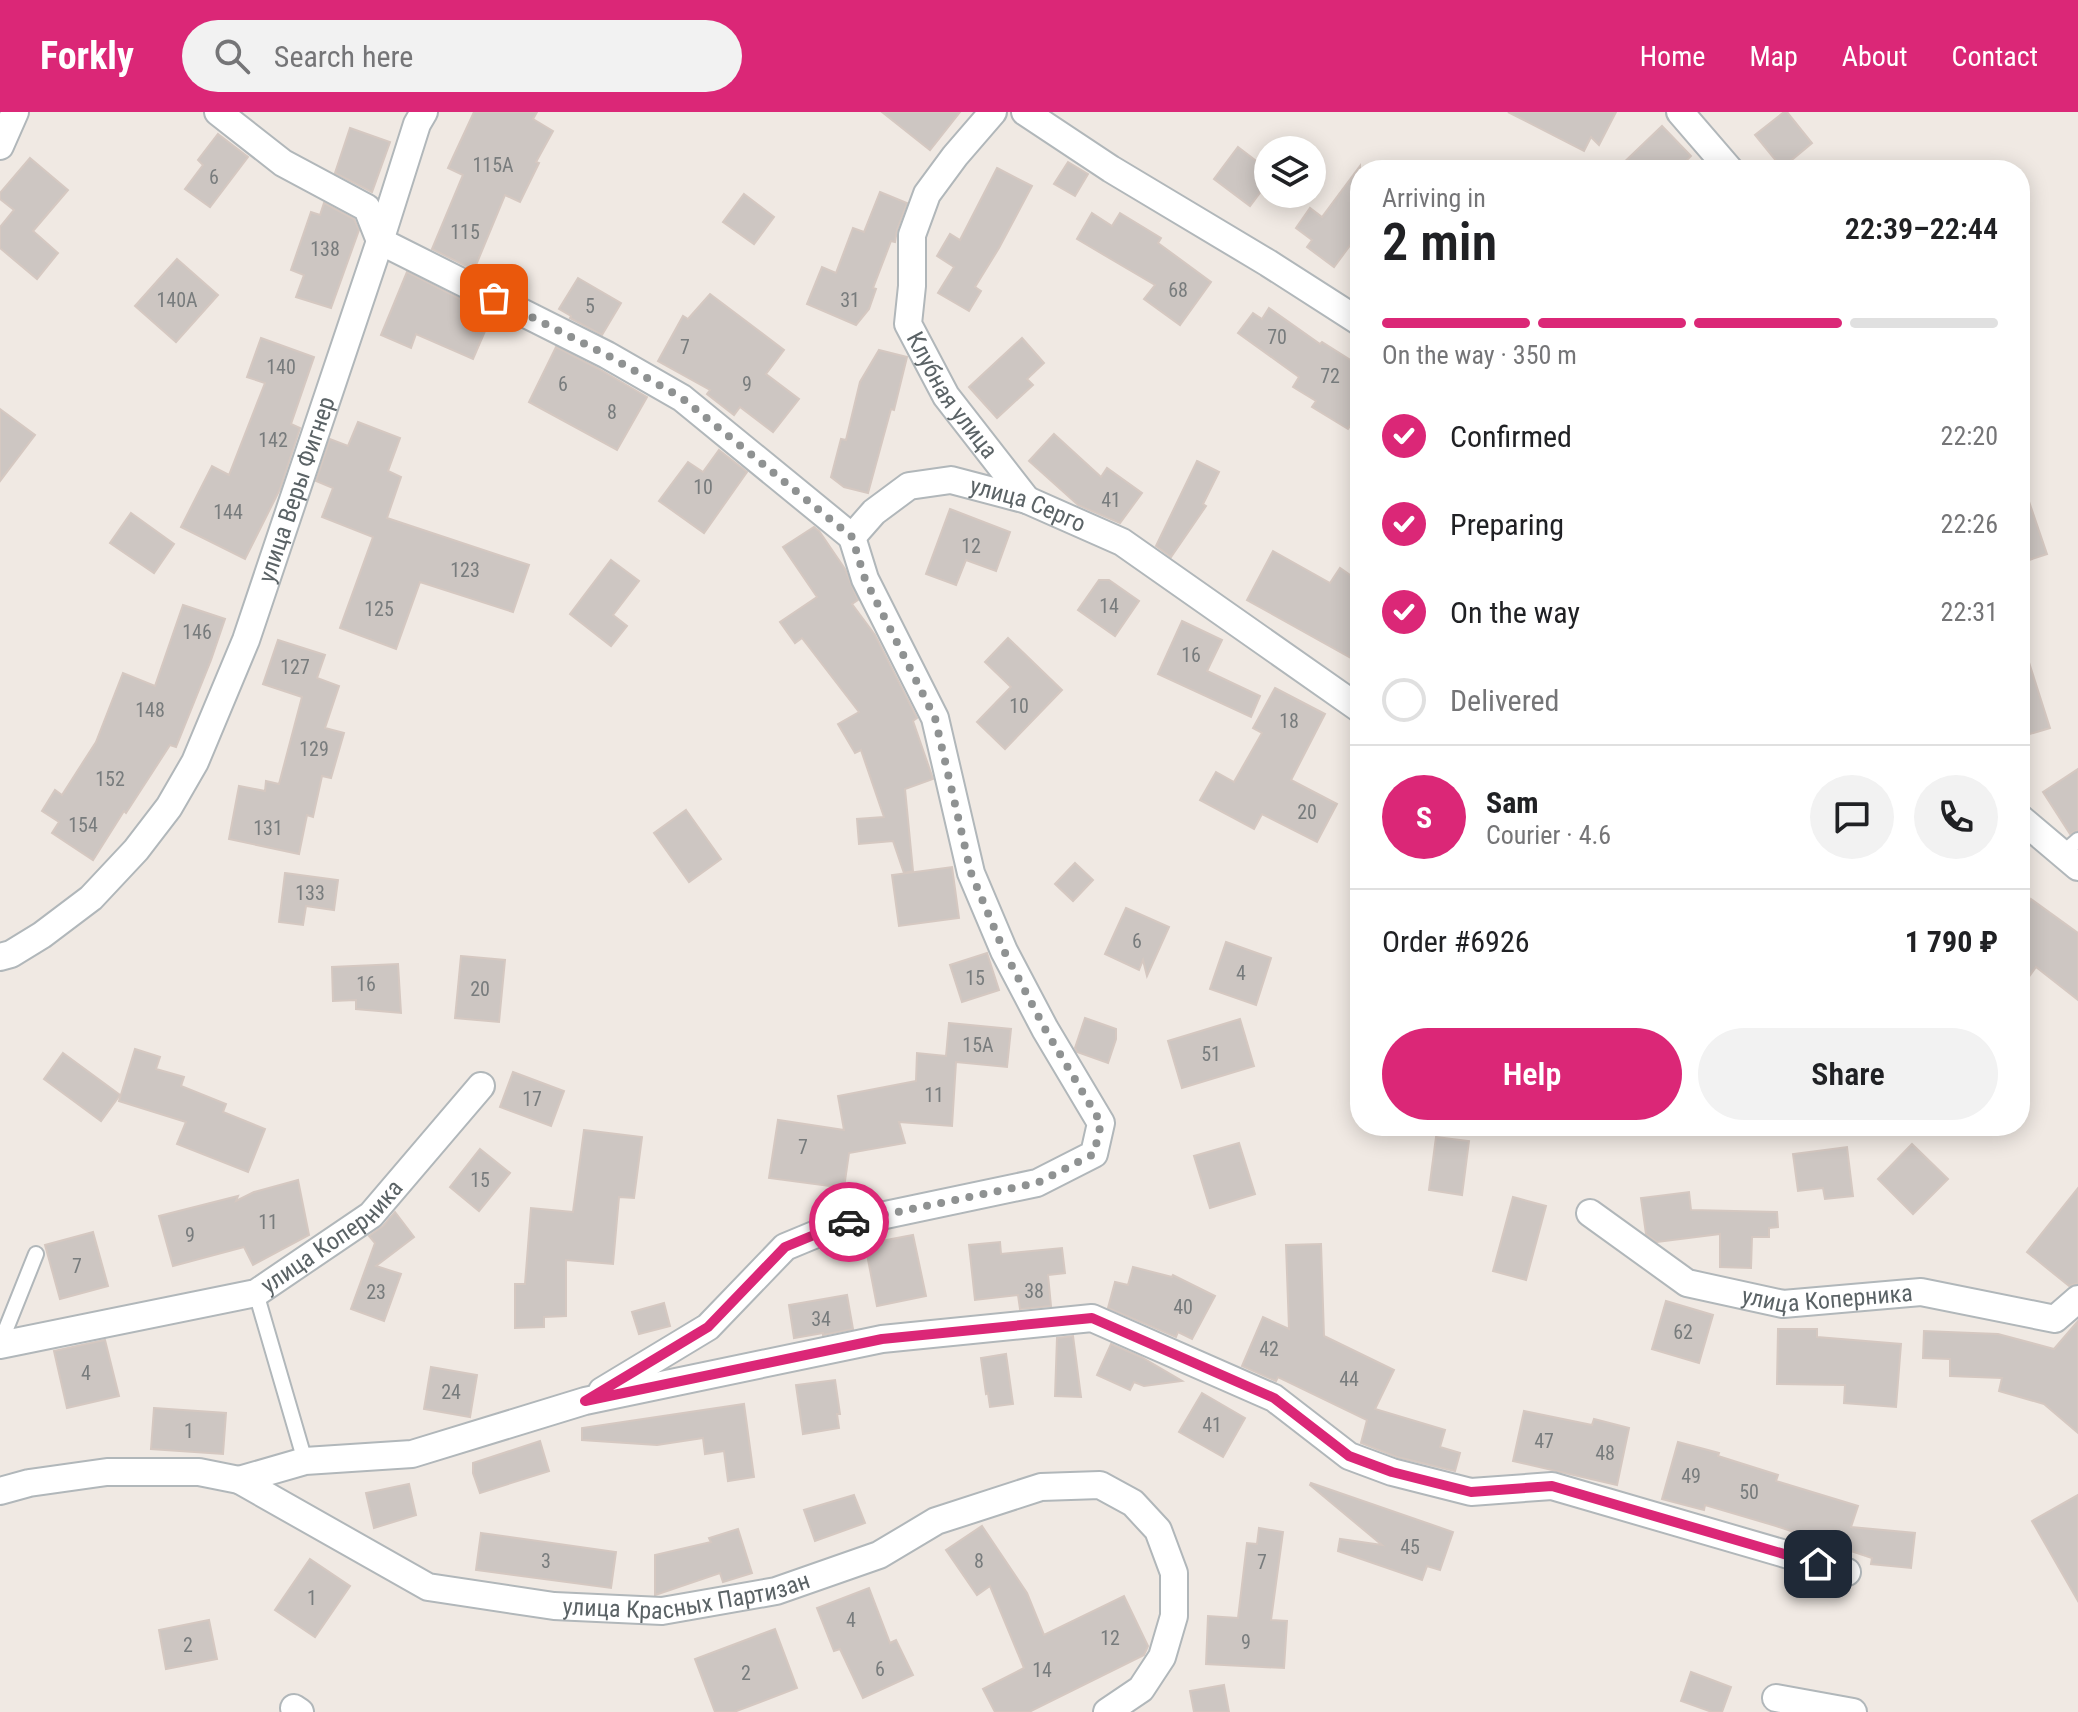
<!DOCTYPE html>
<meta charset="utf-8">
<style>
body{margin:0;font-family:"Roboto Condensed",sans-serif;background:#f2f2f2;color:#202124;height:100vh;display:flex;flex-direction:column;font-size:30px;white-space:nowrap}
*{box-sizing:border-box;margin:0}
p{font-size:26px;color:#757577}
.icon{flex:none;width:44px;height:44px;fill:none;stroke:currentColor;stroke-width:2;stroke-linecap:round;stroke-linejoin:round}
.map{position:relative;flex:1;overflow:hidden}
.side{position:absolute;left:1350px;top:48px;width:680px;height:976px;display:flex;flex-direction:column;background:#fff;border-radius:32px;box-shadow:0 4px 20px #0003}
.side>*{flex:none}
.controls{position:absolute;left:1254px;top:24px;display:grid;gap:16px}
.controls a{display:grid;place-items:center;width:72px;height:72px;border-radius:50%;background:#fff;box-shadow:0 4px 20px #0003;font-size:40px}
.pin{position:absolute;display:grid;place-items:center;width:68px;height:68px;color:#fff;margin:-34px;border-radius:16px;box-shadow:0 4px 12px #0006}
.courier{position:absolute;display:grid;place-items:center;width:80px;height:80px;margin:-40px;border:6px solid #db2777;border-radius:50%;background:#fff;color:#222;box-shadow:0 2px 10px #0007}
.headline em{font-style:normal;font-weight:600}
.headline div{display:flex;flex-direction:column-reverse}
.headline{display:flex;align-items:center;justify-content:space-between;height:136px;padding:0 32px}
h1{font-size:52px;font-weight:600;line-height:60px}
.bar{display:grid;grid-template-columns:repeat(4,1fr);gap:12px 8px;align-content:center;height:96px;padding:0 32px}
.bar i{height:10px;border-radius:6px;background:#e0e0e0}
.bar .active{background:#db2777}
.bar p{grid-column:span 4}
.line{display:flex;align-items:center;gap:20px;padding:0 32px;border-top:2px solid #e0e0e0}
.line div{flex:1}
.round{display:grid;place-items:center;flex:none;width:84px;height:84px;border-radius:42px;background:#f2f2f2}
ol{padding:0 32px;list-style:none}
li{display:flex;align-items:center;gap:24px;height:88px}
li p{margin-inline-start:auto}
li .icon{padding:8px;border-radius:50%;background:#db2777;color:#fff;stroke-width:4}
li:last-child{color:#757577}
li i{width:44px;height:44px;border:4px solid #e0e0e0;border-radius:50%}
.cta{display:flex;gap:16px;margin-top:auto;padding:16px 32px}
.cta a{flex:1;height:92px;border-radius:48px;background:#db2777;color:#fff;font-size:32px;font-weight:600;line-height:92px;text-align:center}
.cta a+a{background:#f2f2f2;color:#202124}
header{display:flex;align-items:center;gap:48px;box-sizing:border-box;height:112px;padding:0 40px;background:#db2777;color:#fff}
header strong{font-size:38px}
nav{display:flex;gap:44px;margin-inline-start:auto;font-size:28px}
.search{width:560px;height:72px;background:#f2f2f2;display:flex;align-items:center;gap:20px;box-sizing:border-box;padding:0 28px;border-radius:44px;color:#757577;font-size:30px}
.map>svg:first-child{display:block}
.building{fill:#cdc6c2;stroke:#d5c8c1;stroke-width:2}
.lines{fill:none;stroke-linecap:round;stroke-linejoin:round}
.service-casing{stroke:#b1b7ba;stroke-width:18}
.minor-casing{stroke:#b1b7ba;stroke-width:30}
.service{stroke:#fff;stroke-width:14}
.minor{stroke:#fff;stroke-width:26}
.done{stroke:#8f9292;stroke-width:8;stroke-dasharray:0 14.4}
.route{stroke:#db2777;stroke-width:10}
.labels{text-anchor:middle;stroke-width:7;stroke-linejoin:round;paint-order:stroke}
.number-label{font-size:20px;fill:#787c7d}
.street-label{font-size:24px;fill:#5b6366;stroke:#fff}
</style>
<header>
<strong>Forkly</strong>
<div class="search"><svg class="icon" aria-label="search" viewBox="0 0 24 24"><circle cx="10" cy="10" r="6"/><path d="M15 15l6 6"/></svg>Search here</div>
<nav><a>Home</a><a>Map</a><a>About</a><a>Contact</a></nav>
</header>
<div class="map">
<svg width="2078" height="1600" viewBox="0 0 2078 1600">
<rect width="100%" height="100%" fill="#f0e9e3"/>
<g class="building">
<polygon points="474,0 537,0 533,7 553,19 536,50 539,51 520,90 505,83 474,158 432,137 463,63 448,56"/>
<polygon points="882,0 960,0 930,38"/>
<polygon points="1508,0 1616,0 1599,33 1591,25 1584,39"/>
<polygon points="1784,0 1787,0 1812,31 1782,56 1755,23"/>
<polygon points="1662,14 1691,44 1677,58 1616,58"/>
<polygon points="350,16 390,30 372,80 335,61"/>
<polygon points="218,22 248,45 210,95 185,77 203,53 198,48"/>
<polygon points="1238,35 1268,58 1268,70 1250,94 1214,67"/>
<polygon points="30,46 68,78 33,119 58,141 37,167 0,136 0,115 14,98 0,87 0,81"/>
<polygon points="1068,50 1088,62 1075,84 1054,72"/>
<polygon points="1360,54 1360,120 1334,155 1307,135 1312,128 1296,116 1310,96 1322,105"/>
<polygon points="997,56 1032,74 999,136 975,175 981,179 969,199 938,181 954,155 937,144 950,122 960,128"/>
<polygon points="880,80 907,91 897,118 895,130 891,129 873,176 876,177 869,197 856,213 807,192 822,155 836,161 853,116 864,120"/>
<polygon points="744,82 774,105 754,132 723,110"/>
<polygon points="324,91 354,107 359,118 331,196 296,185 304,163 291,158 311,100 320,103"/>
<polygon points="1092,101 1112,114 1120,101 1161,126 1158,131 1211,170 1180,213 1144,187 1155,173 1077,127"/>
<polygon points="177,147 218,183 176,230 135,194"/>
<polygon points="407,160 492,203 473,247 416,222 411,236 381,223"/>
<polygon points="578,166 621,191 602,223 570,206 571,204 559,197"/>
<polygon points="710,182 784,238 766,262 799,287 773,320 740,295 734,303 707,282 710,278 658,249 683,204 688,207"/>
<polygon points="1269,196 1320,232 1322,230 1360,254 1360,299 1348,317 1312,295 1316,289 1293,275 1299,265 1238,221 1253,201 1262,207"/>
<polygon points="261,226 314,245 291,312 300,316 280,377 245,447 181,415 212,354 229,363 265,271 247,265"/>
<polygon points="1022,226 1044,251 1027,267 1033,273 997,306 969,275"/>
<polygon points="556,235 597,256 647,285 617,338 529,290"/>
<polygon points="879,238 907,245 894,298 891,297 868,381 844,375 831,365 841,327 846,328 860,270"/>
<polygon points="0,297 35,323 0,369"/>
<polygon points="358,310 400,326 388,359 401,365 387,406 529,453 513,500 420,470 396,537 340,516 373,425 322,405 333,376 316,369 330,327 348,334"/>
<polygon points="1054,322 1101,365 1107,356 1142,381 1120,411 1078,393 1029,349"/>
<polygon points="719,338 747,360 704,421 659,389 688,350 703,360"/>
<polygon points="1197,349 1219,360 1203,392 1206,394 1171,445 1156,434"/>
<polygon points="2024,375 2047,442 2020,451 2020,376"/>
<polygon points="950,397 1010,420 996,459 966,448 956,473 926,462"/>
<polygon points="131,401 174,432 154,461 110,431"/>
<polygon points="814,415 819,419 845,457 858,488 852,492 875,523 917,606 913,609 933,667 905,677 913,759 904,761 893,729 859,732 857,707 884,705 861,638 855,641 838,612 859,600 802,526 795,531 780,510 817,485 783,435"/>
<polygon points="1273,439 1330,471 1340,456 1360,470 1360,551 1247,488"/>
<polygon points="611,448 639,469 613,503 627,514 611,534 570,502"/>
<polygon points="1099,468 1109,468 1139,489 1115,524 1078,498"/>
<polygon points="183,493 225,507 211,548 176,635 170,633 126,701 124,699 93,748 52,721 59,710 42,699 55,678 62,683 96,630 123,561 155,574"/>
<polygon points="1182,509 1222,528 1207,559 1260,584 1251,605 1158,562"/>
<polygon points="1008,526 1062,578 1005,637 977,610 1011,575 985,550"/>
<polygon points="278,528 325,543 317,566 339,574 325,616 344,621 331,666 322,664 313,705 307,703 299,742 229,727 239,674 265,679 266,669 279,672 302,585 263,572"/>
<polygon points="2025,538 2050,616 2020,625 2020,539"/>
<polygon points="1275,576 1325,602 1291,668 1337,692 1317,730 1262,702 1254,717 1200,688 1216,660 1234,670 1262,621 1253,616"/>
<polygon points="2078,657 2078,718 2070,722 2043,680"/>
<polygon points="686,698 721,747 689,770 654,721"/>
<polygon points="1075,751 1093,768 1073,789 1055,772"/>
<polygon points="952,755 959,806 899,814 892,763"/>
<polygon points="285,761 338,768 334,798 306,794 303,813 279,810"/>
<polygon points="2031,787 2078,821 2078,888 2036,855 2020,877 2020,803"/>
<polygon points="1126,796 1169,815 1147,864 1143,848 1139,858 1105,842"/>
<polygon points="1226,830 1271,846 1256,893 1210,877"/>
<polygon points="987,841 999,878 962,890 950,853"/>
<polygon points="461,844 505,848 499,910 455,906"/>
<polygon points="398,852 401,901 356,897 356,888 333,889 332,855"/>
<polygon points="1085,906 1116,917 1116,927 1108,951 1077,940 1075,936"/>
<polygon points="1240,907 1254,954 1182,976 1168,929"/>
<polygon points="949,911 1011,917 1007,955 956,950 952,1014 899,1010 905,1031 849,1041 844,1076 769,1066 778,1008 844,1018 838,984 916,969 917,941 946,944"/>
<polygon points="135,937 160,945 156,957 184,965 181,974 226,992 223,1000 265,1017 248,1060 177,1032 186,1010 119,989"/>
<polygon points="63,941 120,983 101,1009 44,967"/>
<polygon points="513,960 564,979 551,1014 500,995"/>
<polygon points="584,1018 642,1025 634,1086 619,1085 613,1152 566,1148 566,1204 544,1205 544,1215 515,1216 515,1172 525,1172 531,1096 573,1100"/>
<polygon points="1436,1025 1469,1029 1462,1083 1429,1078"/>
<polygon points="1239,1031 1255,1082 1210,1096 1194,1044"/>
<polygon points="1912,1032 1948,1067 1913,1102 1878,1067"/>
<polygon points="1847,1035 1853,1084 1825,1087 1823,1076 1798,1079 1793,1042"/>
<polygon points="480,1037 510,1061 479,1099 450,1075"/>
<polygon points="298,1068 309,1123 253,1153 244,1135 173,1154 159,1104 238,1084 236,1089 254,1080"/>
<polygon points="2078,1076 2078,1171 2069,1174 2027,1140"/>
<polygon points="1689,1080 1691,1098 1777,1100 1778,1115 1769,1116 1769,1125 1752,1125 1751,1156 1720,1155 1720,1122 1657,1130 1646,1122 1641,1086"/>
<polygon points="1513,1085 1546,1094 1526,1168 1493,1159"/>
<polygon points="395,1100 414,1125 376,1154 401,1162 384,1209 351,1197 375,1131 369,1124 383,1114"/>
<polygon points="93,1120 108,1174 60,1187 45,1133"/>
<polygon points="913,1123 926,1184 877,1194 865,1132"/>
<polygon points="1000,1130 1001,1142 1062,1136 1065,1161 1048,1163 1051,1194 1020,1197 1018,1183 975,1188 969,1133"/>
<polygon points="1321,1132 1324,1224 1394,1258 1375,1297 1445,1318 1440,1335 1460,1341 1455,1359 1397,1345 1361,1331 1367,1308 1278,1265 1276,1269 1242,1254 1263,1205 1289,1217 1286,1133"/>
<polygon points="1133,1155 1172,1165 1173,1163 1215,1184 1192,1227 1178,1220 1176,1225 1108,1196 1115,1170 1128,1173"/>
<polygon points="847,1183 853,1217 823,1223 823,1221 794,1226 789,1193"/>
<polygon points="1666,1189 1713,1203 1699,1251 1652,1237"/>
<polygon points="664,1191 670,1214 639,1222 632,1200"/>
<polygon points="2078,1209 2078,1321 2044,1292 1999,1279 2002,1266 1950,1264 1950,1247 1923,1246 1924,1219 1998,1222 2054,1237"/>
<polygon points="1778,1217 1817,1217 1817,1225 1901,1232 1896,1295 1844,1291 1845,1273 1777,1272"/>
<polygon points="1073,1224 1081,1285 1055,1284 1057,1226"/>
<polygon points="105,1228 119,1284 67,1296 54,1239"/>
<polygon points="1111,1232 1141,1245 1182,1269 1144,1274 1134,1270 1130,1278 1097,1263"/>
<polygon points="1006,1242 1013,1292 990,1295 988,1281 986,1282 981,1246"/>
<polygon points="431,1255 477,1263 470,1305 424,1297"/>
<polygon points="835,1268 840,1302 837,1302 839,1316 803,1322 796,1273"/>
<polygon points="1202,1281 1245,1306 1223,1345 1179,1320"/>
<polygon points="744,1292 754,1365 728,1369 724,1339 705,1342 703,1326 657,1333 582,1328 582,1316"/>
<polygon points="154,1296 226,1301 223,1342 151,1337"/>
<polygon points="1524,1299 1592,1313 1594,1307 1629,1316 1617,1373 1513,1349"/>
<polygon points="540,1329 549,1359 480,1381 473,1361 473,1351"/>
<polygon points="1678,1330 1719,1341 1718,1344 1778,1363 1776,1369 1858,1394 1851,1415 1915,1421 1911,1456 1871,1452 1872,1446 1776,1414 1705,1393 1704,1398 1662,1387"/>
<polygon points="1311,1371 1453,1420 1440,1458 1427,1454 1422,1468 1338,1439 1340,1427 1382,1433 1310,1373"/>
<polygon points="409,1372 416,1403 374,1416 366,1381"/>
<polygon points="854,1383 865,1411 815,1429 804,1398"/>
<polygon points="2078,1383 2078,1489 2032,1409"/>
<polygon points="982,1414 1027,1481 1044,1523 1124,1484 1148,1534 1144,1543 1029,1600 995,1600 983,1577 1024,1556 990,1474 977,1483 946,1438"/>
<polygon points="1259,1416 1283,1420 1271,1508 1287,1509 1284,1556 1206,1552 1208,1504 1238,1506 1247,1431 1257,1432"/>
<polygon points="738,1417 752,1461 723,1470 720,1461 655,1483 655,1443 711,1430 709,1426"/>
<polygon points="481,1421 616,1440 611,1476 476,1458"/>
<polygon points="310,1447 350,1474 315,1525 275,1498"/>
<polygon points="869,1476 890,1531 896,1528 913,1563 863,1586 840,1537 834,1539 817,1496"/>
<polygon points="209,1508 217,1547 166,1557 159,1518"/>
<polygon points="775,1517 797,1576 734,1600 715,1600 695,1547"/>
<polygon points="1691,1560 1731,1575 1722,1600 1712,1600 1681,1589"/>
<polygon points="1224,1573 1229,1600 1194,1600 1190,1579"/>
</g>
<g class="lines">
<g class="service-casing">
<g id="service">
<polyline points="2062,742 2078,728"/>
<polyline points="256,1181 305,1349"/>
<polyline points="0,1232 36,1142"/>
</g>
</g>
<g class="minor-casing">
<g id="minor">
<polyline points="218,0 283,51 367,96 380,129 607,243 682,286 852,425"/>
<path id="s1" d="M993,0L955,44L927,82L912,123V174L908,212L946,284L1027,388"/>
<polyline points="1025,0 1111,57 1268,151 1360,210"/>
<polyline points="1680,0 1730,58"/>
<polyline points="0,34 15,0"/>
<path id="s2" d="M852,425L874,400L909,374L951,368L1027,388L1122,430L1360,597"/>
<polyline points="2020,706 2078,755"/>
<path id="s3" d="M0,845L11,842L42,823L91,786L136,738L169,695L195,650L246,528L380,129L417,12L424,0"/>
<path id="s4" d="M1590,1101L1687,1171L1783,1192L1921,1180L2055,1207L2078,1187"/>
<path id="s5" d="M0,1233L256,1181L371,1103L481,974"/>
<polyline points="602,1279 708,1215 785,1135 838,1113 1037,1071 1094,1042 1101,1011 1045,917 1004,839 971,761 935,606 865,467 852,425"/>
<polyline points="239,1368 305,1349 412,1342 585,1289 882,1227 1092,1206 1274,1286 1349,1344 1392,1360 1471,1380 1552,1374 1847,1460"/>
<path id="s6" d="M0,1379L29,1371L107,1360H199L239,1368L428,1475L554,1494L662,1499L776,1479L879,1443L936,1409L1041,1375L1100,1373L1133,1391L1158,1418L1174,1461V1504L1162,1545L1141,1577L1107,1600"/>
<polyline points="1776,1586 1853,1600"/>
<polyline points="294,1596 300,1600"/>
</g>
</g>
<use href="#service" class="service"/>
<use href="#minor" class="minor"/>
</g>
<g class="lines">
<polyline class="done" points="494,186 607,243 682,286 852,425 865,467 935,606 971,761 1004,839 1045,917 1101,1011 1094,1042 1037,1071 849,1110"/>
<polyline class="route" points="849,1110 838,1113 785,1135 708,1215 585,1289 882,1227 1092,1206 1274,1286 1349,1344 1392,1360 1471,1380 1552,1374 1818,1452"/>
</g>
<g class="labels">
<g class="number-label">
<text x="493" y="60">115А</text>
<text x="214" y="72">6</text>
<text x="465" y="127">115</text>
<text x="325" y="144">138</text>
<text x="1178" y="185">68</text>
<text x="177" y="195">140А</text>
<text x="850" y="195">31</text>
<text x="590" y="201">5</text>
<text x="1277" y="232">70</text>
<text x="685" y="242">7</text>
<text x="281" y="262">140</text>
<text x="1330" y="271">72</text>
<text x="563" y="279">6</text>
<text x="747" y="279">9</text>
<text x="612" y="307">8</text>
<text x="273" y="335">142</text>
<text x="703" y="382">10</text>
<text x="1111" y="395">41</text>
<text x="228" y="407">144</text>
<text x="971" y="441">12</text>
<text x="465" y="465">123</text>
<text x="1109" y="501">14</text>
<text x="379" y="504">125</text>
<text x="197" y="527">146</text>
<text x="1191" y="550">16</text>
<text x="295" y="562">127</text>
<text x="1019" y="601">10</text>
<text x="150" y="605">148</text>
<text x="1289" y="616">18</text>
<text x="314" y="644">129</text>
<text x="110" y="674">152</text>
<text x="1307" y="707">20</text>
<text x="83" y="720">154</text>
<text x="268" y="723">131</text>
<text x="310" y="788">133</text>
<text x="1137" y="836">6</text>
<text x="1241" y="868">4</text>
<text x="975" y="873">15</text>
<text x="366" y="879">16</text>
<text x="480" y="884">20</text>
<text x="978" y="940">15А</text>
<text x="1211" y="949">51</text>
<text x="934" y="990">11</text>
<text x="532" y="994">17</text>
<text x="803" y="1042">7</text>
<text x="480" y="1075">15</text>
<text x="268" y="1117">11</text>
<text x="190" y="1130">9</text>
<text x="77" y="1161">7</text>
<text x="1034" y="1186">38</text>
<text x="376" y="1187">23</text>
<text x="1183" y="1202">40</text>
<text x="821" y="1214">34</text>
<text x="1683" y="1227">62</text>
<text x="1269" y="1244">42</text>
<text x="86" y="1268">4</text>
<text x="1349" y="1274">44</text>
<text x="451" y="1287">24</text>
<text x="1212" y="1320">41</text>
<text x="189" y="1326">1</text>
<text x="1544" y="1336">47</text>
<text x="1605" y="1348">48</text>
<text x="1691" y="1371">49</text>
<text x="1749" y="1387">50</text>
<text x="1410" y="1442">45</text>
<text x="546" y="1456">3</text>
<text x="979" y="1456">8</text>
<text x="1262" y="1457">7</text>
<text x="312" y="1493">1</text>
<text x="851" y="1515">4</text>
<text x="1110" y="1533">12</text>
<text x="1246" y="1537">9</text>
<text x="188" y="1540">2</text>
<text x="880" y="1564">6</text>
<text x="1042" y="1565">14</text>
<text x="746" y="1568">2</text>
</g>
<g class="street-label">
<text dy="8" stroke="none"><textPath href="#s1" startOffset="322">Клубная улица</textPath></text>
<text dy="8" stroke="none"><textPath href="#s3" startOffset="572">улица Веры Фигнер</textPath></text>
<text dy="8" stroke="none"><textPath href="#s2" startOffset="200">улица Серго</textPath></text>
<text dy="8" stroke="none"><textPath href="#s5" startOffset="356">улица Коперника</textPath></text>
<text dy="8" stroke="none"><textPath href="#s4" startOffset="262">улица Коперника</textPath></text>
<text dy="8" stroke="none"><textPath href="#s6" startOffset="720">улица Красных Партизан</textPath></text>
</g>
</g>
</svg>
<div class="controls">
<a><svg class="icon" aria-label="layers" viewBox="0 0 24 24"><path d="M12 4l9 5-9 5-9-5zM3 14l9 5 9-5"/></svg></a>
</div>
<div class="pin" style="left:494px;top:186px;background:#ea580c"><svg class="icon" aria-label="bag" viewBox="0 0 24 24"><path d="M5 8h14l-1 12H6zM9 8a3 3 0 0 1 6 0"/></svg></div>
<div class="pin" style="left:1818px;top:1452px;background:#1f2937"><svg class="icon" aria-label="home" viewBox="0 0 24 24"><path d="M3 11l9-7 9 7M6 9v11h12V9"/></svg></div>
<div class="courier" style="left:849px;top:1110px"><svg class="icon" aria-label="car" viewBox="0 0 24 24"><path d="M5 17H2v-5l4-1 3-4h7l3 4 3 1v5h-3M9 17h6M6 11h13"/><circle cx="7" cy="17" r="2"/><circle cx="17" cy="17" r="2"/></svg></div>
<section class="side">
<div class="headline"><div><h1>2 min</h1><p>Arriving in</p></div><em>22:39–22:44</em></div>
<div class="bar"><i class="active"></i><i class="active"></i><i class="active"></i><i></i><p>On the way · 350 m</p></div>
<ol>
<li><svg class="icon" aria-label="check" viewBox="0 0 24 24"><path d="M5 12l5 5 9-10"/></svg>Confirmed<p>22:20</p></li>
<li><svg class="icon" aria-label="check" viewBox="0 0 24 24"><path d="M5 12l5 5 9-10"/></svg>Preparing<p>22:26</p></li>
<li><svg class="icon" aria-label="check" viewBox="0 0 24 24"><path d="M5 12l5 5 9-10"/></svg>On the way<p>22:31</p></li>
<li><i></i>Delivered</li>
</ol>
<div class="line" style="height:144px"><b class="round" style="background:#db2777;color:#fff">S</b><div><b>Sam</b><p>Courier · 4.6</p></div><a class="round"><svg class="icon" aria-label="chat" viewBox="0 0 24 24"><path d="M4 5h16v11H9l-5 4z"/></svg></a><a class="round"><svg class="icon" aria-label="phone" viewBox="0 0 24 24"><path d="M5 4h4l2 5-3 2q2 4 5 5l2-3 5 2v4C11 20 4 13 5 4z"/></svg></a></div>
<div class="line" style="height:104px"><div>Order #6926</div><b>1 790 ₽</b></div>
<div class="cta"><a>Help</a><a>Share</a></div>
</section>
</div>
